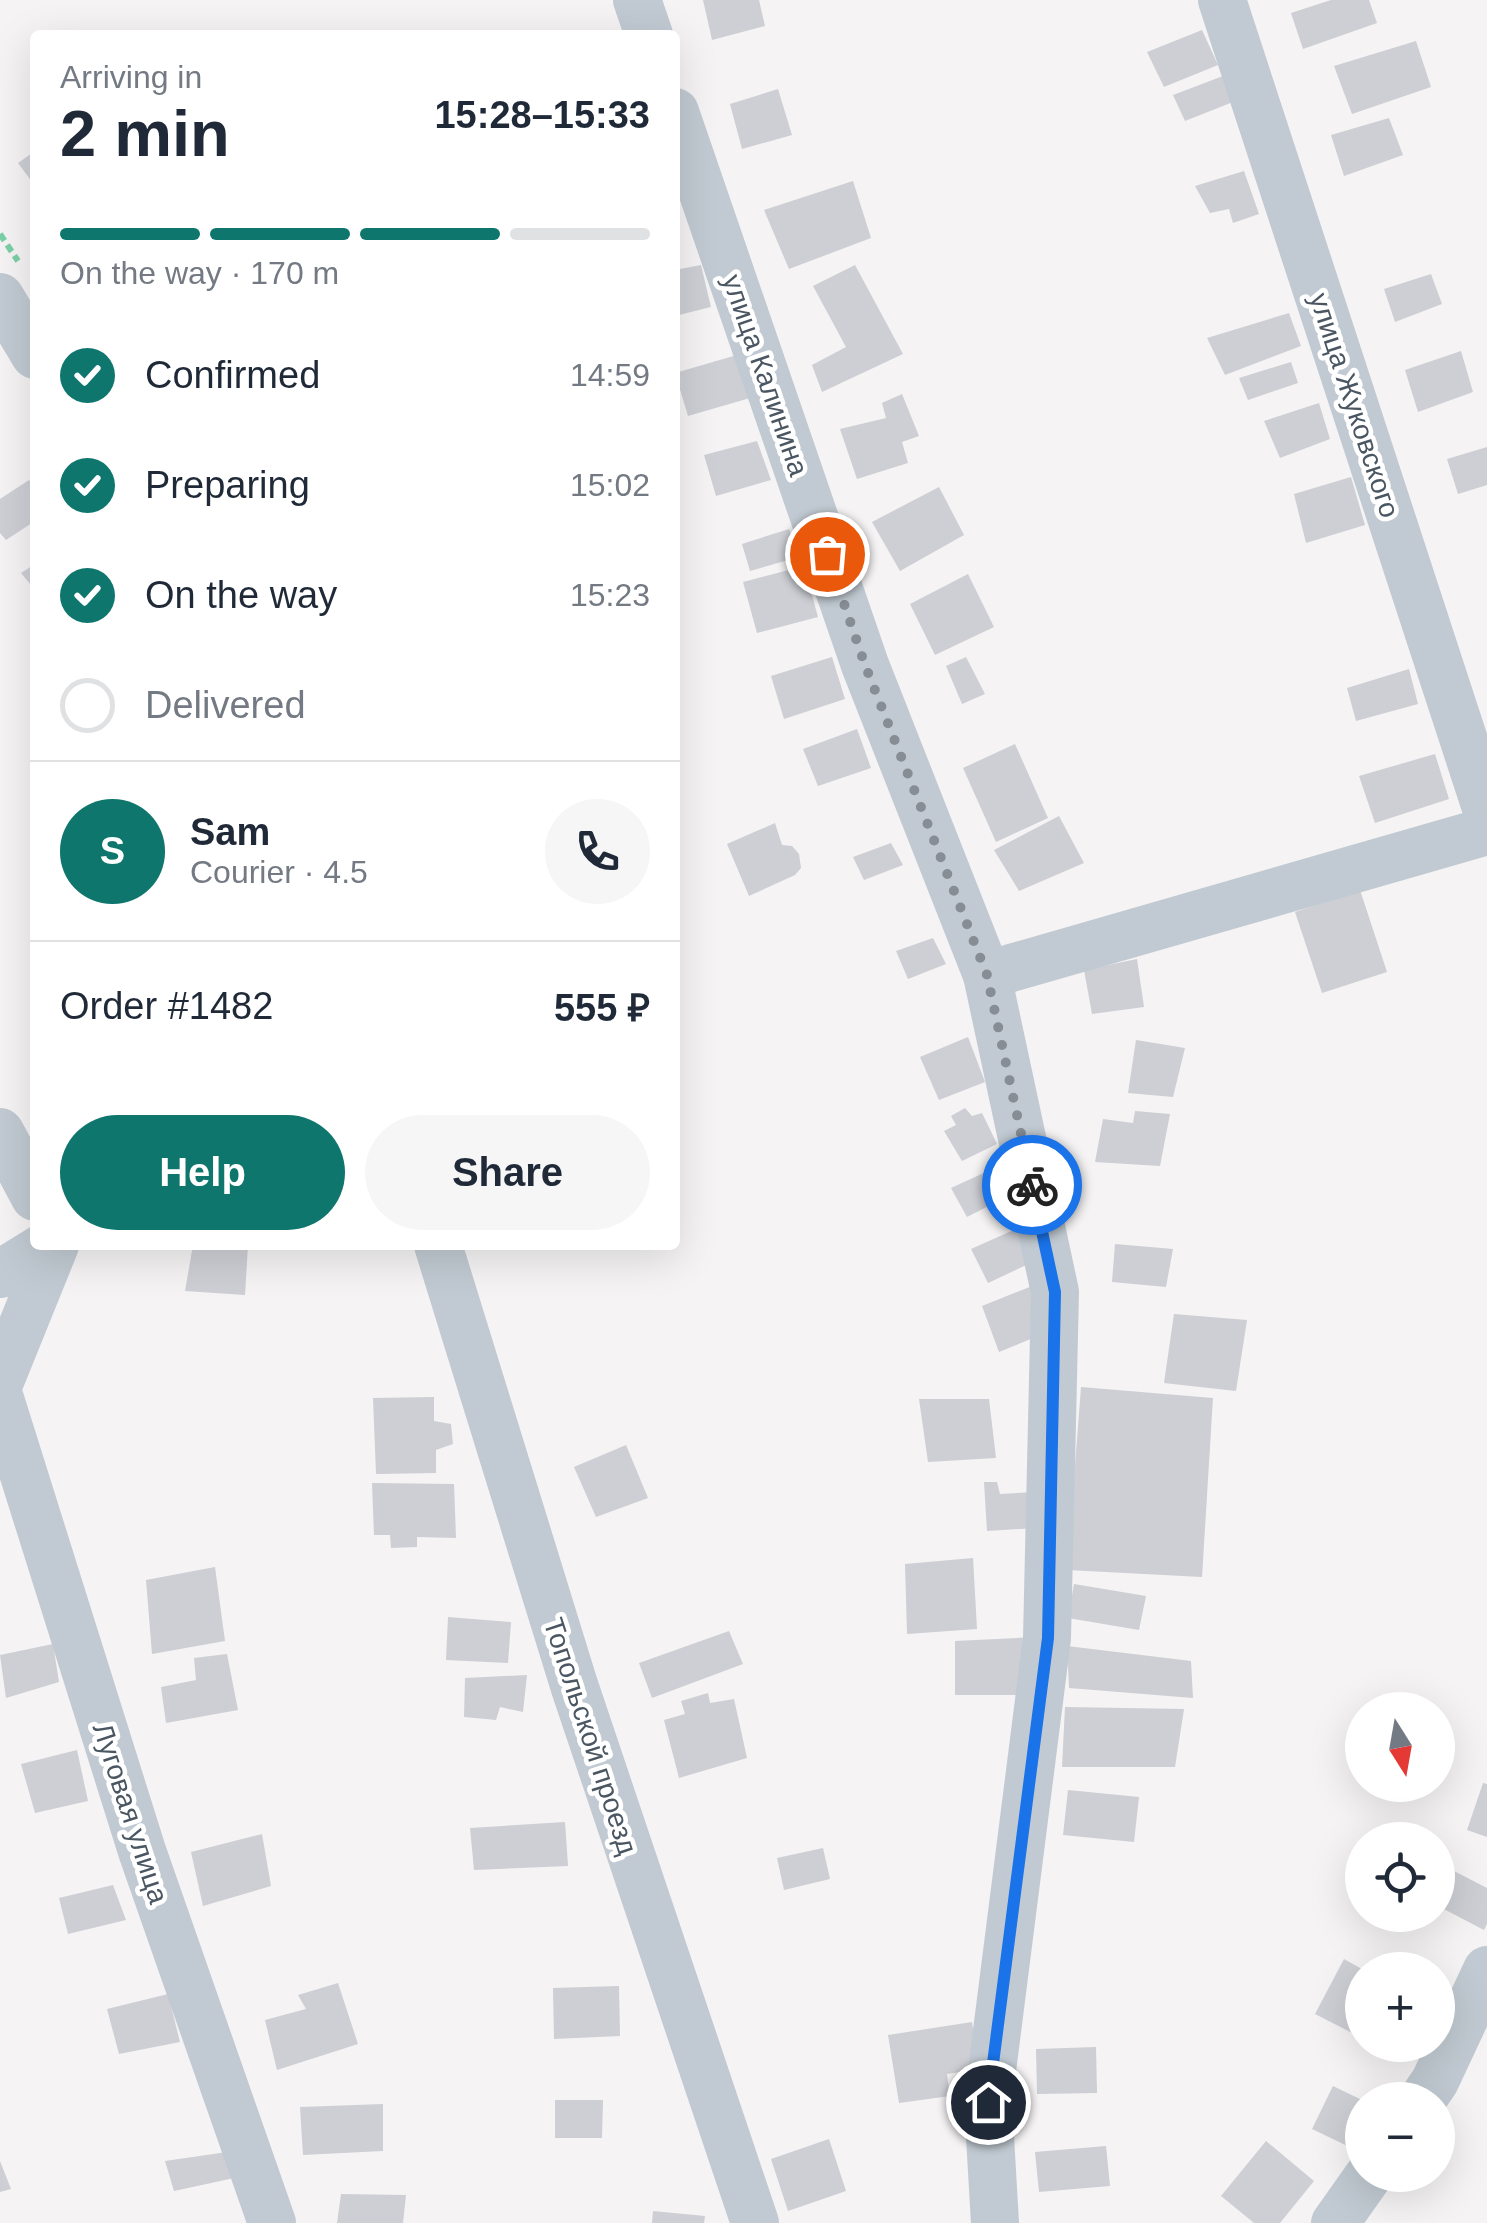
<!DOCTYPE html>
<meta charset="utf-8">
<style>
body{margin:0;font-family:Helvetica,sans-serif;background:#f6f6f7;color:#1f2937;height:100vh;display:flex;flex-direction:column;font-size:38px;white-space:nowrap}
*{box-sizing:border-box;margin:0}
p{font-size:32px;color:#747a83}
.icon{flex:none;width:55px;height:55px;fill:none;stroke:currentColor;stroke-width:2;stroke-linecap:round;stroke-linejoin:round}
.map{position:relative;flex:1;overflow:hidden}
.drawer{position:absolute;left:30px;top:30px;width:650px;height:1220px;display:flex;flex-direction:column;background:#fff;border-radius:10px;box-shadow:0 10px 40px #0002}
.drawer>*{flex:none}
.needle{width:65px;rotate:169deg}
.controls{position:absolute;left:1345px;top:1692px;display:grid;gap:20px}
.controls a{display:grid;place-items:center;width:110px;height:110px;border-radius:50%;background:#fff;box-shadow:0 10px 40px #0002;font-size:50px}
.pin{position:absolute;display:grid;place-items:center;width:85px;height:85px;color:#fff;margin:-42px;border:5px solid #fff;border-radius:50%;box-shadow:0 2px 10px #0007}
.courier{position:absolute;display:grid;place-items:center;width:100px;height:100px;margin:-50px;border:8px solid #1a73e8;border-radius:50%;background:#fff;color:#222;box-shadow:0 2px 12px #0007}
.summary em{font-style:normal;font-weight:700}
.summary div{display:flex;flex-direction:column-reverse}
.summary{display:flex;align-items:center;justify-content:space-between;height:170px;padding:0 30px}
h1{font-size:65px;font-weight:700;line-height:75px}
.bar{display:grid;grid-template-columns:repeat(4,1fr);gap:15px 10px;align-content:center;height:120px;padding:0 30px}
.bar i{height:12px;border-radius:8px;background:#e0e1e3}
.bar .selected{background:#0f766e}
.bar p{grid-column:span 4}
.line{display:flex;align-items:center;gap:25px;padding:0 30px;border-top:2px solid #e0e1e3}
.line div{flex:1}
.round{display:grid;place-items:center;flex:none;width:105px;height:105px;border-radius:52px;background:#f6f6f7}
ol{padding:0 30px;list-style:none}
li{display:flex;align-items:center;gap:30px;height:110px}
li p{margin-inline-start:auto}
li .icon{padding:10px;border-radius:50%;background:#0f766e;color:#fff;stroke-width:4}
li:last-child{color:#747a83}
li i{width:55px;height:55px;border:5px solid #e0e1e3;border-radius:50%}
.primary-button{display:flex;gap:20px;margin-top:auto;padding:20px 30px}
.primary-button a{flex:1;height:115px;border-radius:60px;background:#0f766e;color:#fff;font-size:40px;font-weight:700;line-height:115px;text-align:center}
.primary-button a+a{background:#f6f6f7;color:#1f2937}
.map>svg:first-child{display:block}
.building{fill:#cdcfd5}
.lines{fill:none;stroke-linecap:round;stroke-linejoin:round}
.path{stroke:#7ad0a6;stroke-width:6;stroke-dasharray:8 5;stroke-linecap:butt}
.minor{stroke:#c1cad2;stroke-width:48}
.done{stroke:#868d94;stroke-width:10;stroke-dasharray:0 18}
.route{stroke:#1a73e8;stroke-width:12}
.labels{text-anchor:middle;stroke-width:9;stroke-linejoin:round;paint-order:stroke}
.street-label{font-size:28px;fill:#4a5661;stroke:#fff}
</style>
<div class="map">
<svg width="1487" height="2223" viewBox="0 0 1487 2223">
<rect width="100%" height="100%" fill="#f5f3f3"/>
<g class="building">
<polygon points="703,0 759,0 765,26 712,40"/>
<polygon points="1331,0 1369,0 1377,23 1303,49 1291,13"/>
<polygon points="1202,30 1218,65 1164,87 1147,52"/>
<polygon points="1416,41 1431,87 1352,114 1334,66"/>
<polygon points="1223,76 1233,102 1185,121 1173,95"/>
<polygon points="778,89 792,135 742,149 730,104"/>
<polygon points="1389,118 1403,155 1344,176 1331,135"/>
<polygon points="35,151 35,186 18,163"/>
<polygon points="1244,171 1259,214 1233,223 1229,209 1210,213 1195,186"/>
<polygon points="853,181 871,238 789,269 764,210"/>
<polygon points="701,265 711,307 675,316 675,270"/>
<polygon points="855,265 903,354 822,392 812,365 846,347 813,286"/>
<polygon points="1431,274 1442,304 1395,322 1384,289"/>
<polygon points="1289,313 1301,346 1225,375 1207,338"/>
<polygon points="1461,351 1473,392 1418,412 1405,370"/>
<polygon points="737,355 750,398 688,416 675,373"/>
<polygon points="1291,362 1298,383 1248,400 1239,378"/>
<polygon points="902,394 919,436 902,442 908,463 857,479 840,429 886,418 882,403"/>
<polygon points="1319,403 1330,439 1280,458 1264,421"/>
<polygon points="757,441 771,480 716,496 704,455"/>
<polygon points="1487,447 1487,485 1458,494 1447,459"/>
<polygon points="1351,477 1365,525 1306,543 1294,494"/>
<polygon points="29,480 35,488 35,521 6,540 0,533 0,499"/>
<polygon points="939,487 964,535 900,571 872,522"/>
<polygon points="789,529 799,557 750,571 742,544"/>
<polygon points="35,564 35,590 21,573"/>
<polygon points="804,566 818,617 757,633 743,582"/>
<polygon points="968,574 994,627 935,655 910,604"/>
<polygon points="832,657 845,699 784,719 771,676"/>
<polygon points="966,657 985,694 962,704 946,666"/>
<polygon points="1409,669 1418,704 1356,721 1347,688"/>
<polygon points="857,729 871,768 818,786 803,749"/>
<polygon points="1015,744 1048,818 996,842 963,768"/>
<polygon points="1435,754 1449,799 1375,823 1359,776"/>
<polygon points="1059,816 1084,863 1019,891 994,850"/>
<polygon points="775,823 782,845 792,846 799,854 801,868 795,875 749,896 727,844"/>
<polygon points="891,843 903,865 864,880 853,857"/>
<polygon points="1360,890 1387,972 1322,993 1295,912"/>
<polygon points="933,938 946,964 908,979 896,951"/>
<polygon points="1137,959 1144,1007 1092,1014 1084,970"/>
<polygon points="968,1037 985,1082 939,1100 920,1057"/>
<polygon points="1136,1040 1185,1048 1173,1097 1128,1093"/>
<polygon points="965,1108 972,1116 982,1113 997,1144 962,1161 944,1131 956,1125 951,1116"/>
<polygon points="1135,1111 1170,1114 1160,1166 1095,1162 1103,1119 1133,1123"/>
<polygon points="999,1166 1014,1193 967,1217 951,1188"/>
<polygon points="1025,1225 1037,1260 988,1283 971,1249"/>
<polygon points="1115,1244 1173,1249 1166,1287 1112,1282"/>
<polygon points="193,1245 248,1245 245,1295 185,1291"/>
<polygon points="1037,1284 1048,1332 999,1352 982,1306"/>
<polygon points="1174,1314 1247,1320 1236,1391 1164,1383"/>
<polygon points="1081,1387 1213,1398 1202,1577 1067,1570"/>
<polygon points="434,1397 434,1421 451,1424 453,1444 436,1450 436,1473 376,1474 373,1398"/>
<polygon points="919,1399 989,1399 996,1458 928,1462"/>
<polygon points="626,1445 648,1498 596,1517 574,1467"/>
<polygon points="984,1482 997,1482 1000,1494 1036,1492 1036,1528 987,1531"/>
<polygon points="372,1483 454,1484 456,1538 417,1537 417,1547 391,1548 390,1535 374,1535"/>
<polygon points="973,1558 977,1629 907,1634 905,1564"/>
<polygon points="215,1567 225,1641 152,1654 146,1580"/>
<polygon points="1074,1584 1146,1596 1139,1630 1068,1618"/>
<polygon points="448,1617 511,1622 508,1663 446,1660"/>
<polygon points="729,1631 743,1664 652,1698 639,1663"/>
<polygon points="1036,1637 1034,1695 955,1695 955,1641"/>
<polygon points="53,1644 59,1682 6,1698 0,1655"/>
<polygon points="1067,1646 1191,1661 1193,1698 1069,1688"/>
<polygon points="227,1654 238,1710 166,1723 161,1687 196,1680 194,1658"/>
<polygon points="527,1675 523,1712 500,1707 496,1720 464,1717 465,1678"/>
<polygon points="708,1693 710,1703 734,1699 747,1758 679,1778 664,1720 685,1714 681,1701"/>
<polygon points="1065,1707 1184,1709 1175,1767 1062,1767"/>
<polygon points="77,1750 88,1801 35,1813 21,1764"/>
<polygon points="1483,1783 1487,1784 1487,1837 1467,1830"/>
<polygon points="1068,1790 1139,1797 1134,1842 1063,1835"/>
<polygon points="565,1822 568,1866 474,1870 470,1828"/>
<polygon points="262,1834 271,1886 203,1906 191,1852"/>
<polygon points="823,1848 830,1879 784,1890 777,1858"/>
<polygon points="1452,1870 1487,1888 1487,1924 1484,1930 1438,1906 1438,1897"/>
<polygon points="113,1885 126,1920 68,1934 59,1898"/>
<polygon points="1344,1959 1362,1969 1362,2038 1315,2014"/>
<polygon points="338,1983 358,2044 277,2070 265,2020 306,2009 298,1995"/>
<polygon points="619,1986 620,2036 554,2039 553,1988"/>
<polygon points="168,1994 180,2042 119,2054 107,2009"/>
<polygon points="972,2022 979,2069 947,2074 950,2096 899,2103 888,2035"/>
<polygon points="1096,2047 1097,2093 1037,2094 1036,2049"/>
<polygon points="1333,2086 1362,2100 1362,2153 1312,2129"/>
<polygon points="555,2100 603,2100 602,2138 555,2138"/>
<polygon points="383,2104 383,2151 303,2155 300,2107"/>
<polygon points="829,2139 846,2191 788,2211 771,2159"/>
<polygon points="1266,2141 1314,2181 1280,2223 1254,2223 1221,2196"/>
<polygon points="1106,2146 1110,2186 1039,2192 1035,2152"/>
<polygon points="234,2151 239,2177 174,2191 165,2161"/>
<polygon points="0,2161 11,2189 0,2192"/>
<polygon points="341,2194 406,2195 403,2223 337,2223"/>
<polygon points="653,2211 705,2216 704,2223 652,2223"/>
</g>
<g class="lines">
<polyline class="path" points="0,234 18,261"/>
<g class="minor">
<polyline points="637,0 649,35"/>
<polyline points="1222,0 1487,811"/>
<polyline points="675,112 865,665 987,975 1055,1292 1047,1638 988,2102 995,2223"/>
<polyline points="0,297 35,355"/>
<polyline points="987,975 1487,831"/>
<polyline points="0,1132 35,1197"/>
<polyline points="438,1245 574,1685 755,2223"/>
<polyline points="0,1274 47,1245"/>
<polyline points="0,1381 55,1245"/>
<polyline points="0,1399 142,1851 272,2223"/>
<polyline points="1422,2100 1435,2081 1487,1970"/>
<polyline points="1335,2223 1369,2175"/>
</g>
</g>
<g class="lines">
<polyline class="done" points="827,554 865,665 987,975 1032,1185"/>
<polyline class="route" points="988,2102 1048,1638 1055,1292 1032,1185"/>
</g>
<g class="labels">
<g class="street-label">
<text transform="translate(766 375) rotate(71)" y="10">улица Калинина</text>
<text transform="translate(1355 405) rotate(72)" y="10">улица Жуковского</text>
<text transform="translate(591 1736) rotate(72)" y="10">Топольской проезд</text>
<text transform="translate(131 1813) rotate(72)" y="10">Луговая улица</text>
</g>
</g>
</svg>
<div class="controls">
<a><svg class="needle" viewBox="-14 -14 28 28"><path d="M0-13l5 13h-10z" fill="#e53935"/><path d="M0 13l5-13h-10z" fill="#747a83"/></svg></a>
<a><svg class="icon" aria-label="locate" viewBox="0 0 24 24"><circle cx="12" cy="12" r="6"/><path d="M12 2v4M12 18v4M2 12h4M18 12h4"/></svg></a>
<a>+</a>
<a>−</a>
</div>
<div class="pin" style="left:827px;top:554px;background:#ea580c"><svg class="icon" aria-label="bag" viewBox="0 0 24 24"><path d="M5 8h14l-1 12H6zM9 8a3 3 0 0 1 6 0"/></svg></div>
<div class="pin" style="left:988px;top:2102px;background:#1f2937"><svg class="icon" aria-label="home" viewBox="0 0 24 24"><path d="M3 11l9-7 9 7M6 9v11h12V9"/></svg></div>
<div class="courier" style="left:1032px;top:1185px"><svg class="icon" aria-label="bike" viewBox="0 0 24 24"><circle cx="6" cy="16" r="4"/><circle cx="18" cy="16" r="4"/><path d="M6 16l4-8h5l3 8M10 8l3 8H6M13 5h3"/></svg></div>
<section class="drawer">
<div class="summary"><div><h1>2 min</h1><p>Arriving in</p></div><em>15:28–15:33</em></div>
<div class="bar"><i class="selected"></i><i class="selected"></i><i class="selected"></i><i></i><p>On the way · 170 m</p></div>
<ol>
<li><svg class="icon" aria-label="check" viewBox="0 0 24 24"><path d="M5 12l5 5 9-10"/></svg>Confirmed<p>14:59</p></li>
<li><svg class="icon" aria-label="check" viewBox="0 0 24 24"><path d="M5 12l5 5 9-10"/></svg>Preparing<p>15:02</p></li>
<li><svg class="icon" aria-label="check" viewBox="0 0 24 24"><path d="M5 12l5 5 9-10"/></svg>On the way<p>15:23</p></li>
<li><i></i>Delivered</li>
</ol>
<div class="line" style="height:180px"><b class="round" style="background:#0f766e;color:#fff">S</b><div><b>Sam</b><p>Courier · 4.5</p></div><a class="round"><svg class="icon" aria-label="phone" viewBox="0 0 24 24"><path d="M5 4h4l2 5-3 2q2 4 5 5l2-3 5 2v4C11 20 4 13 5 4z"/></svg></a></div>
<div class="line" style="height:130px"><div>Order #1482</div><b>555 ₽</b></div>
<div class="primary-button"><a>Help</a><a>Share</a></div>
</section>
</div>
